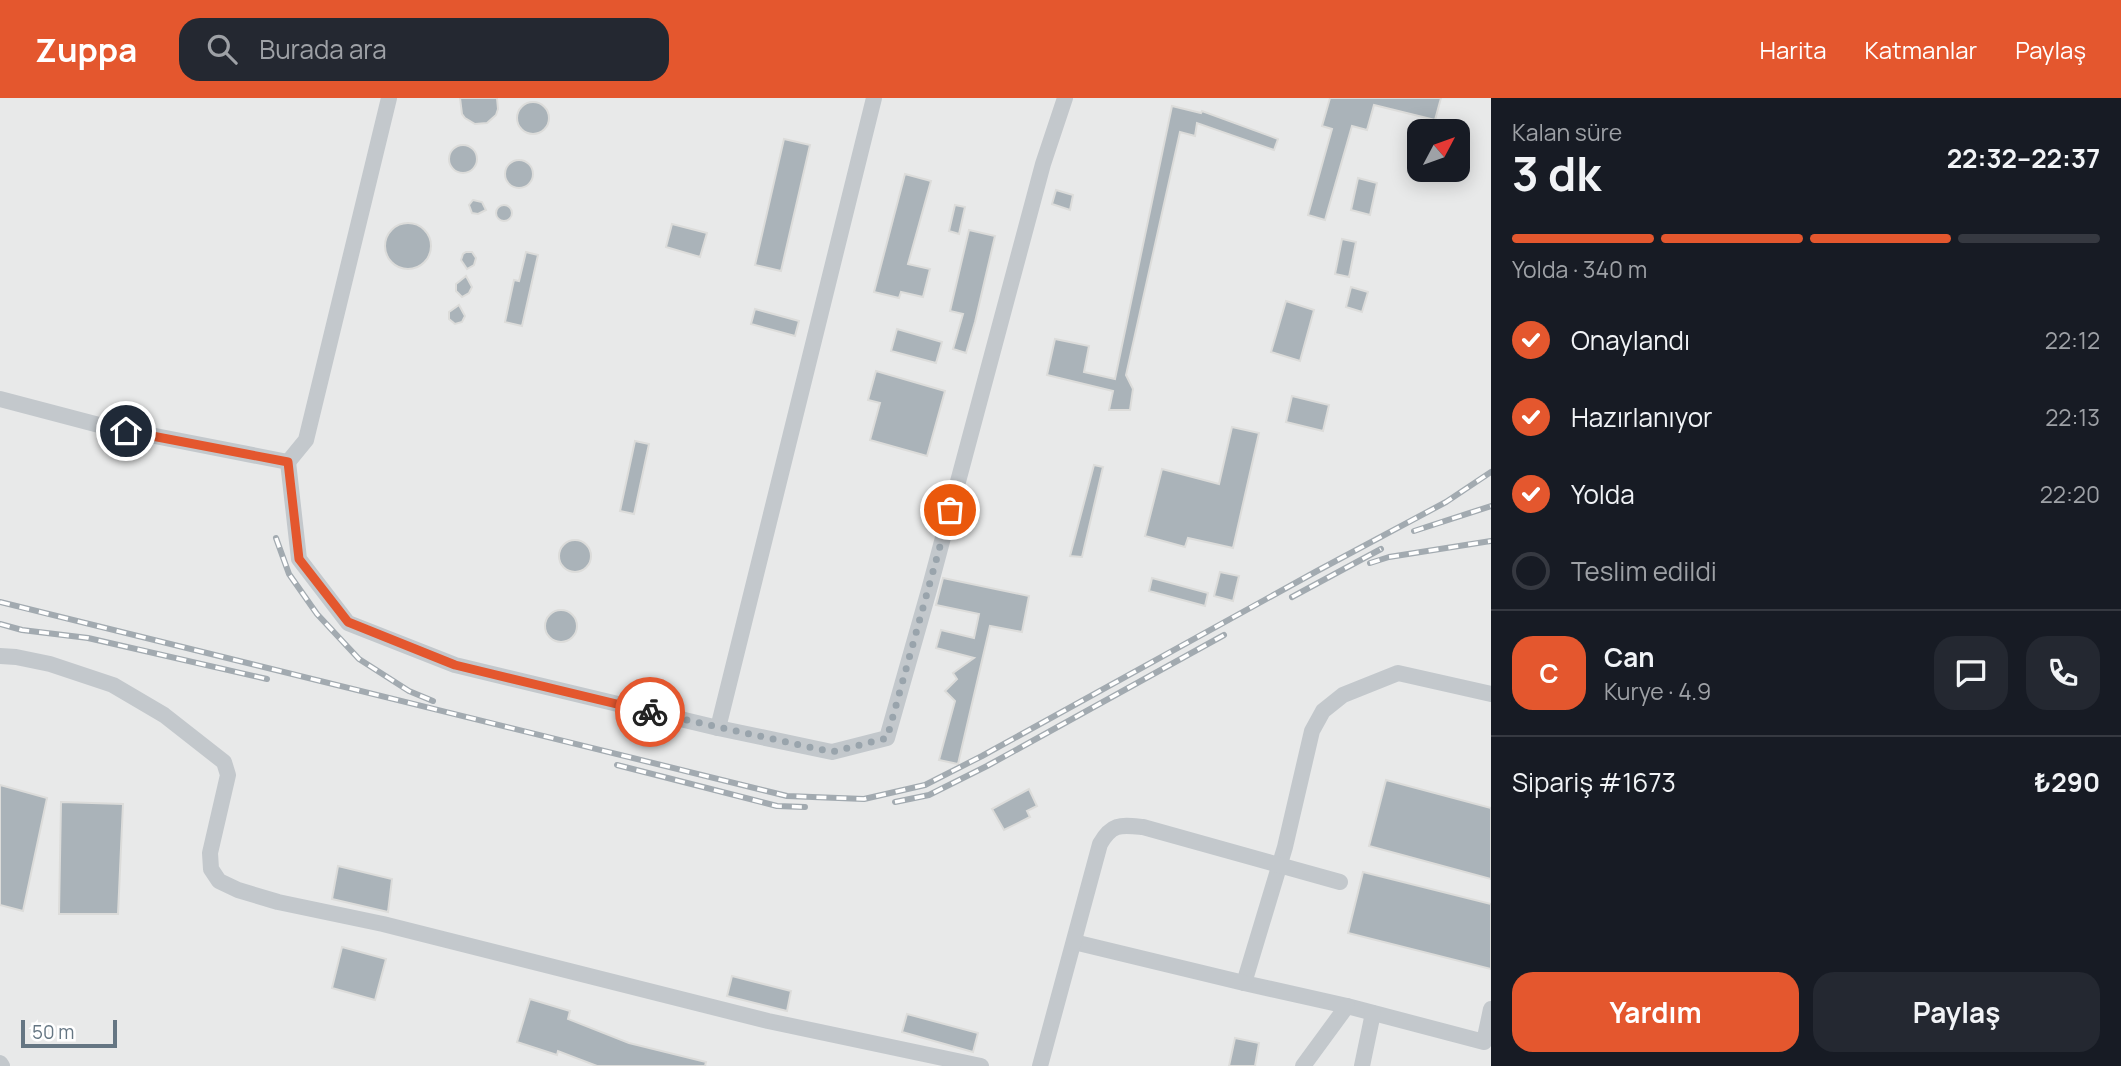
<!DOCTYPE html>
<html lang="tr">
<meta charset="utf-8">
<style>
body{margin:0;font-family:Manrope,sans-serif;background:#242831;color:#f1f3f6;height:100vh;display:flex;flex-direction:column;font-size:26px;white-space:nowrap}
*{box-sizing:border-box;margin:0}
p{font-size:23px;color:#9ea1a6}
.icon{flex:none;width:38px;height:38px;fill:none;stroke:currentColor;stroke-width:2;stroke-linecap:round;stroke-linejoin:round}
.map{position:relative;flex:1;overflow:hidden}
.panel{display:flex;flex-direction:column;background:#171b24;width:630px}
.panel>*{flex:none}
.needle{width:46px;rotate:49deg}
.fabs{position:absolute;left:1407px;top:21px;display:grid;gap:14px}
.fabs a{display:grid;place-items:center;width:63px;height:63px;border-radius:14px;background:#171b24;box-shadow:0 4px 18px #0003;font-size:35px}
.scale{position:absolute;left:21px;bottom:18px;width:96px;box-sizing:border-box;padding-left:7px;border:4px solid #657683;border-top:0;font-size:19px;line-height:24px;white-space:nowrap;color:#657683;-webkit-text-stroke:5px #fff;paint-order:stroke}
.pin{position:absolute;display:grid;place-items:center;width:60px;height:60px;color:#fff;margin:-30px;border:4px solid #fff;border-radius:50%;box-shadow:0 2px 7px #0007}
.courier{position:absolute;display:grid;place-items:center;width:70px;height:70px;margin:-35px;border:5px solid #e4572e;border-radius:50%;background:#fff;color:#222;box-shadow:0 2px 9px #0007}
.overview em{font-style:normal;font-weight:700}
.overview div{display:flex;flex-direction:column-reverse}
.overview{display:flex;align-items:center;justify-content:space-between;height:119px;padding:0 21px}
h1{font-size:46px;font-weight:700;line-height:52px}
.bar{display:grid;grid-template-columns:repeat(4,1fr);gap:10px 7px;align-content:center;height:84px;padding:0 21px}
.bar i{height:9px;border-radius:5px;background:#363941}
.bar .current{background:#e4572e}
.bar p{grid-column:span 4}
.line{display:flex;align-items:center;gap:18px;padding:0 21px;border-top:2px solid #363941}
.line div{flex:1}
.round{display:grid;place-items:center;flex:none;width:74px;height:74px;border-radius:21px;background:#242831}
ol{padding:0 21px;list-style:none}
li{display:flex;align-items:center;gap:21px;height:77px}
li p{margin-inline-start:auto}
li .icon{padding:7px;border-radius:50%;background:#e4572e;color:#fff;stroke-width:4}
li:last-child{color:#9ea1a6}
li i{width:38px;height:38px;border:4px solid #363941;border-radius:50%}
.cta{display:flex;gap:14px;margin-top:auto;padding:14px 21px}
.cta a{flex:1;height:80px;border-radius:21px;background:#e4572e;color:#fff;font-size:28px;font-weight:700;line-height:80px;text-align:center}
.cta a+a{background:#242831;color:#f1f3f6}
header{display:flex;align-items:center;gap:42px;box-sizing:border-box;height:98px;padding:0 35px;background:#e4572e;color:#fff}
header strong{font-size:33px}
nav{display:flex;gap:38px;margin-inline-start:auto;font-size:24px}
.search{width:490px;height:63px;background:#242831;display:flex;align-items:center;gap:18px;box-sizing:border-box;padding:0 24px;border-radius:21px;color:#9ea1a6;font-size:26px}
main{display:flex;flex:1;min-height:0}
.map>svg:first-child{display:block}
.built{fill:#e8e9e9;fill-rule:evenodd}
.building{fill:#aab3b9;stroke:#dcdcda;stroke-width:2}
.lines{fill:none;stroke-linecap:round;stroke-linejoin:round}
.minor{stroke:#c3c8cc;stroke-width:16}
.rail-casing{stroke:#a2aab0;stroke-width:6}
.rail{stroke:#fff;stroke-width:3.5;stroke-dasharray:10;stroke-linecap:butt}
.done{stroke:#99a4ac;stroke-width:7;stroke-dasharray:0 12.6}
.route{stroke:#e4572e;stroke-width:9}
</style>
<header>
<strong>Zuppa</strong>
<div class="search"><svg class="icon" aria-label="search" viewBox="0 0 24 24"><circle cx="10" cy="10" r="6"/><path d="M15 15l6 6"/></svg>Burada ara</div>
<nav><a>Harita</a><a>Katmanlar</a><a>Paylaş</a></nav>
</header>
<main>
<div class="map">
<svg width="1491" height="968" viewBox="0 0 1491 968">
<rect width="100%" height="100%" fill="#fafaf8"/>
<path class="built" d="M0,0H1491V968H0ZM1419,33H1458V72H1419Z"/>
<g class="building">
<polygon points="460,0 497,0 498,11 496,17 487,25 475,26 465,20 462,16"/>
<polygon points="1330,0 1441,0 1435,22 1374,7 1367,32 1352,28 1325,122 1308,117 1332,31 1322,28"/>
<circle cx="533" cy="20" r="16"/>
<polygon points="1172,8 1201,15 1202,13 1278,41 1274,52 1197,25 1195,38 1180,34 1126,277 1133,291 1130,312 1109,312 1113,293 1047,277 1055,241 1089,248 1084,274 1115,281"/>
<polygon points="784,41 810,47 781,173 755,167"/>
<circle cx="463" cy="61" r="14"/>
<circle cx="519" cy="76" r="14"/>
<polygon points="905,76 931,83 908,166 930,171 923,199 901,194 899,200 874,194"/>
<polygon points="1358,80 1377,85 1370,117 1351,112"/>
<polygon points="1056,92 1073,97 1070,112 1052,106"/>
<polygon points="473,102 482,104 486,112 478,116 472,115 469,107"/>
<polygon points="955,107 965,109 959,136 949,133"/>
<circle cx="504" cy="115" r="8"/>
<circle cx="408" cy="148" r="23"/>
<polygon points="672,126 707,135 700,159 666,149"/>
<polygon points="969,132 995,138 975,224 966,255 953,251 963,216 950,213"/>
<polygon points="1342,141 1356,144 1349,179 1335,176"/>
<polygon points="466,154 472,154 476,160 474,167 467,171 461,162 463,156"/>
<polygon points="526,154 538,157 522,228 505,224 514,182 519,183"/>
<polygon points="466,178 472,189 469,195 462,199 456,193 456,186"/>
<polygon points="1351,189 1368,194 1362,214 1346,209"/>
<polygon points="1286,203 1314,212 1300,263 1271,254"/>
<polygon points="459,207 465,218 462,224 455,226 449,221 449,214"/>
<polygon points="755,211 799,223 795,238 751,226"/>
<polygon points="897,231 942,244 936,265 891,253"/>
<polygon points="876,273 945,293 927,358 870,342 880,305 868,302"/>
<polygon points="1292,298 1329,307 1323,333 1286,324"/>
<polygon points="1232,329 1259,335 1233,450 1188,440 1185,449 1145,438 1162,371 1219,386"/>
<polygon points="635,343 649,346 634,416 620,413"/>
<polygon points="1094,367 1103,369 1082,459 1070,458"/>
<circle cx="575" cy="458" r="16"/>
<polygon points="1220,474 1239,478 1233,503 1214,498"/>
<polygon points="943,480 1029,498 1022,534 990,528 958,666 939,662 955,603 945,593 957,581 953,575 974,560 936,550 941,532 974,540 979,516 936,507"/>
<polygon points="1152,480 1208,495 1205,508 1149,493"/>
<circle cx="561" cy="528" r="16"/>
<polygon points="1386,682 1491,710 1491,781 1369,748"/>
<polygon points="0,687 47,700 23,813 0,807"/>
<polygon points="1029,691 1037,708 1027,713 1030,719 1004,732 992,711"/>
<polygon points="61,704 123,706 118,816 59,816"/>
<polygon points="338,768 392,781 388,814 332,801"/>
<polygon points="1363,774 1491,806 1491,871 1348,835"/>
<polygon points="342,849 386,861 375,902 332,890"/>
<polygon points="732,878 791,893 787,913 727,898"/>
<polygon points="530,901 570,913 568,921 629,945 706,964 705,968 597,968 558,953 557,957 517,944"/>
<polygon points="907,916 978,935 973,954 902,934"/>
<polygon points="1235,940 1259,945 1255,968 1229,968"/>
</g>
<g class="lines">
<g class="minor">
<polyline points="0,301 99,327 288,364 299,461 348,525 455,567 718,630 832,654 887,640 929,492 1043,66 1065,0"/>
<polyline points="288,364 306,342 389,0"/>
<polyline points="0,558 16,559 50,566 113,587 164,617 224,664 228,677 210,755 211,771 219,783 238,792 278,804 383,826 768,923 981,968"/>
<polyline points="1491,596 1398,575 1343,597 1323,613 1312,633 1285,749 1244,885 1347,908 1484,944 1491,911"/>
<polyline points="718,630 874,0"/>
<polyline points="1074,844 1244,885"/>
<polyline points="0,965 2,968"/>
<path d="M1040,968L1100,746C1112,725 1121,727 1143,729L1340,784"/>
<polyline points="1303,968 1347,908"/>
<polyline points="1362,968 1373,915"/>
</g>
<g class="rail-casing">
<g id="rail">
<polyline points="1414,433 1491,408"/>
<polyline points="276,440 289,476 317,516 359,561 409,593 433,603"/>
<polyline points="1370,465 1389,459 1491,443"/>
<polyline points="1292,499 1381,451"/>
<polyline points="0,504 787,698 864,701 925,687 982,658 1317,473 1446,404 1491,374"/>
<polyline points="0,526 22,532 88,540 267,581"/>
<polyline points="617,667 777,708 805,709"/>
<polyline points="895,704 929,697 987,668 1224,537"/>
</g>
</g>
<use href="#rail" class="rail"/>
</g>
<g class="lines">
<polyline class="done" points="650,614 832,654 887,640 950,412"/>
<polyline class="route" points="126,333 288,364 299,461 348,524 455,567 650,614"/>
</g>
</svg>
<div class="fabs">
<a><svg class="needle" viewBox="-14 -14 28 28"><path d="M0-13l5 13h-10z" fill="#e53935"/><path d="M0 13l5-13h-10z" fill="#9ea1a6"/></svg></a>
</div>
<div class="scale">50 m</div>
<div class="pin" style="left:950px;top:412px;background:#ea580c"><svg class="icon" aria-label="bag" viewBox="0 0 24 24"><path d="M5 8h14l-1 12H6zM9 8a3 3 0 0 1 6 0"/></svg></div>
<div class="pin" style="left:126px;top:333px;background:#1f2937"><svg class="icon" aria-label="home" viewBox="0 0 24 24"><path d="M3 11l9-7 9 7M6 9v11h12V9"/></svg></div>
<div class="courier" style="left:650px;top:614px"><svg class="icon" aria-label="bike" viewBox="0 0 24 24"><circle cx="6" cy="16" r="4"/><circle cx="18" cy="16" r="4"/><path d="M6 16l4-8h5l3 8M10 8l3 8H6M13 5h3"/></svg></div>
</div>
<section class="panel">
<div class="overview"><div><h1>3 dk</h1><p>Kalan süre</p></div><em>22:32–22:37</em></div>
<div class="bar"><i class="current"></i><i class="current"></i><i class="current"></i><i></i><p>Yolda · 340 m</p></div>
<ol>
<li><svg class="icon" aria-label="check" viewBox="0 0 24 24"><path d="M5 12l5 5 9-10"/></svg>Onaylandı<p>22:12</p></li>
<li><svg class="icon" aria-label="check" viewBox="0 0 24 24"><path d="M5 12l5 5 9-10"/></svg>Hazırlanıyor<p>22:13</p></li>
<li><svg class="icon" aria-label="check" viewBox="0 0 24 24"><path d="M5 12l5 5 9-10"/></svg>Yolda<p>22:20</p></li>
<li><i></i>Teslim edildi</li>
</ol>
<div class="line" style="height:126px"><b class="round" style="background:#e4572e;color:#fff">C</b><div><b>Can</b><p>Kurye · 4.9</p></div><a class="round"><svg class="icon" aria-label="chat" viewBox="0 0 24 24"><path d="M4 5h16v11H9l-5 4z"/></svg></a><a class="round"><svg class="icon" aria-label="phone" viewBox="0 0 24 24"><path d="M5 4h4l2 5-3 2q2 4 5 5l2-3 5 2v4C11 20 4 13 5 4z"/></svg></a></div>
<div class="line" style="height:91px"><div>Sipariş #1673</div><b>₺290</b></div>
<div class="cta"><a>Yardım</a><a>Paylaş</a></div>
</section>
</main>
